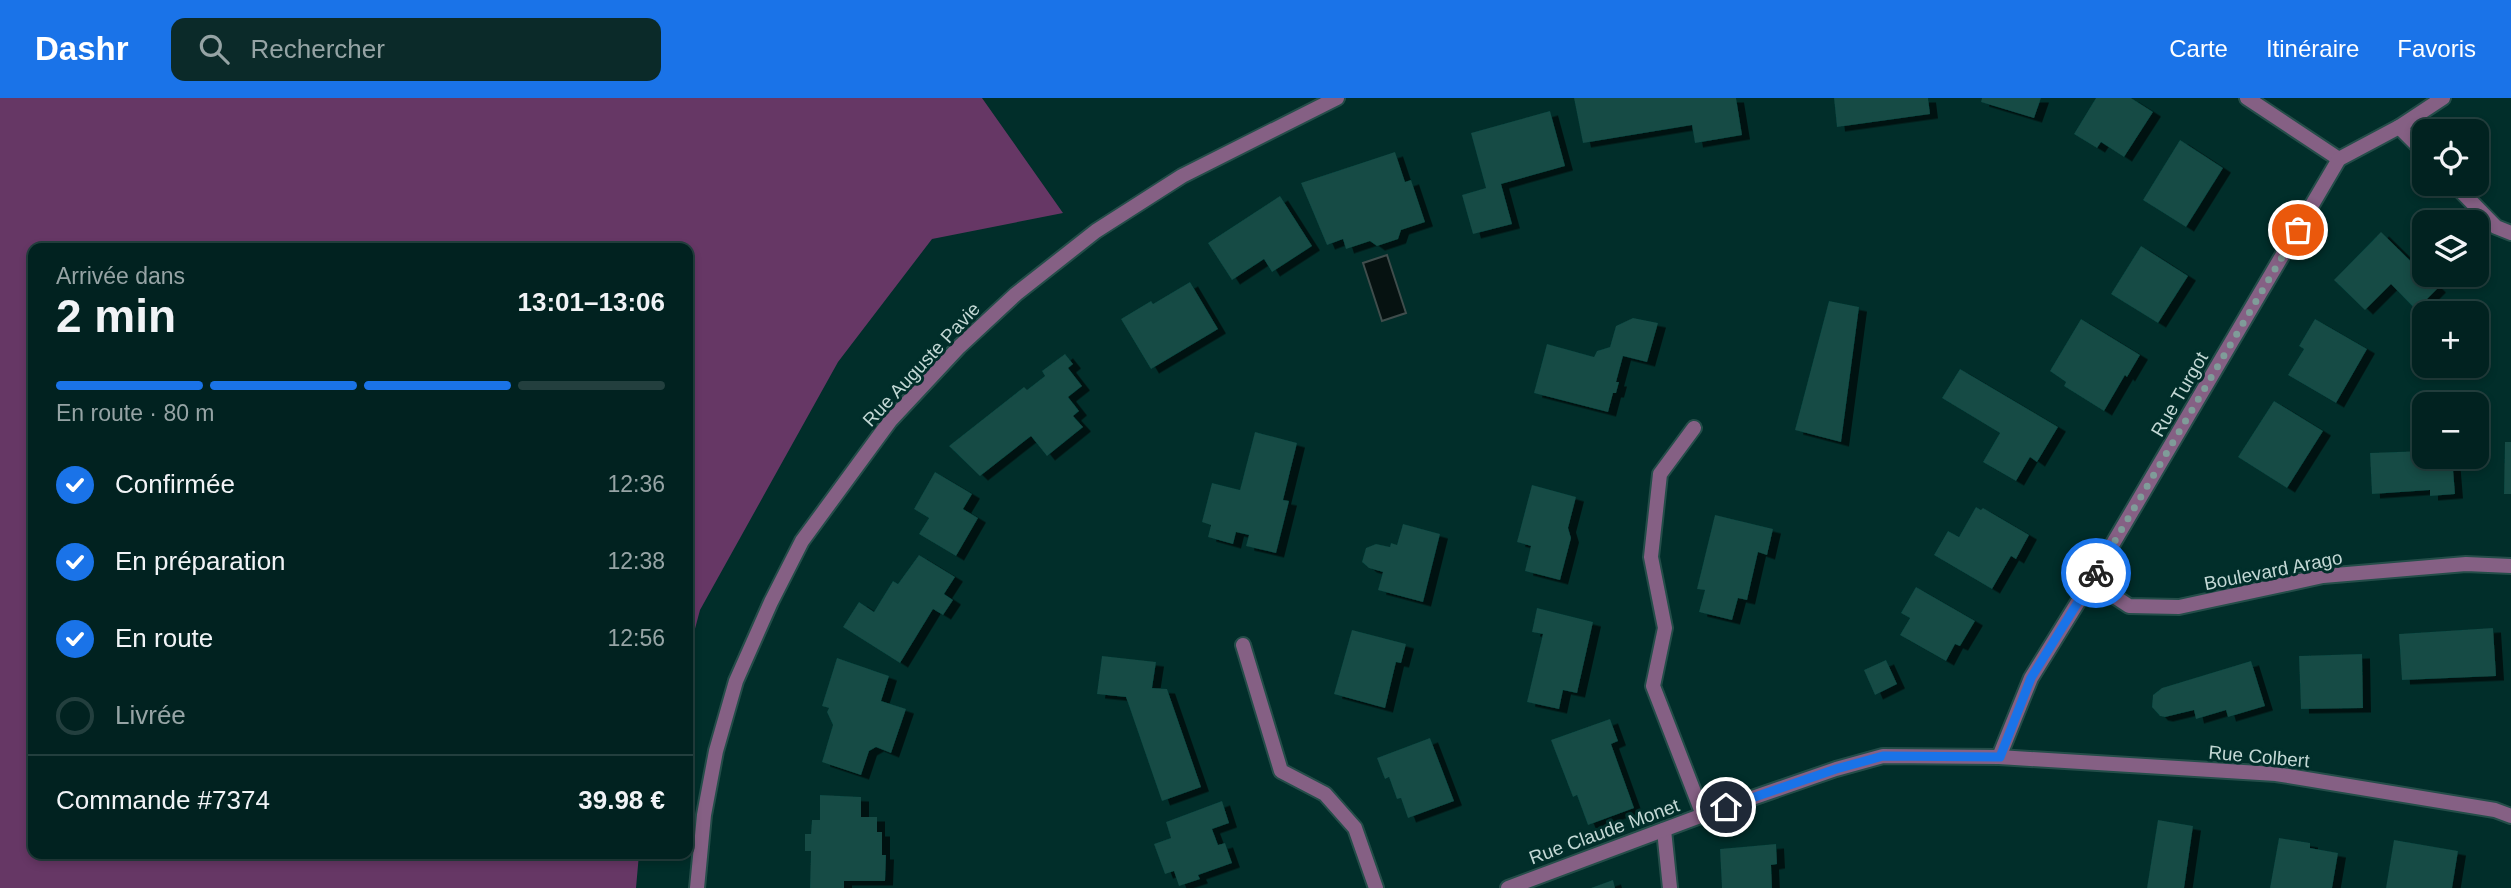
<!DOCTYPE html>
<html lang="fr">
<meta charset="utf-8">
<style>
body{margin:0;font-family:Helvetica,sans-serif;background:#0b2a29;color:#f1f3f6;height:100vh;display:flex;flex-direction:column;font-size:26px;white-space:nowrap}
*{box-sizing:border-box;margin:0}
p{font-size:23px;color:#96a4a5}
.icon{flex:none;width:38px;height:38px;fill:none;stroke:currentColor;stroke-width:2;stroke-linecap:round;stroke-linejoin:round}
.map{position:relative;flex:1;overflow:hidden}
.details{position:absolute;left:28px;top:145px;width:665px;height:616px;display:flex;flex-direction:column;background:#012220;border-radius:14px;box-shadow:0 4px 10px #0003,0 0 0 2px #233f3e}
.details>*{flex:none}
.fabs{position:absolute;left:2412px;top:21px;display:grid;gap:14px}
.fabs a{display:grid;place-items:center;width:77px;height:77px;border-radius:14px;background:#012220;box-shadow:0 4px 10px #0003,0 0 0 2px #233f3e;font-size:35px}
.pin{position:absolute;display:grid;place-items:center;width:60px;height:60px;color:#fff;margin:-30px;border:4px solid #fff;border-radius:50%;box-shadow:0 2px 7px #0007}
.courier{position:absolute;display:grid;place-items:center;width:70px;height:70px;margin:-35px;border:5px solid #1a73e8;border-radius:50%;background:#fff;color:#222;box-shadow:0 2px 9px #0007}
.overview em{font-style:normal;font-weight:700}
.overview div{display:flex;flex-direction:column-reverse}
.overview{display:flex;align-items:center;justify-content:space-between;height:119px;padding:0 28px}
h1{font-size:46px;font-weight:700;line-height:52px}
.bar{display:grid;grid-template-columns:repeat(4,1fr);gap:10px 7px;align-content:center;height:84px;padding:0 28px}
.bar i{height:9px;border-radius:5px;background:#233f3e}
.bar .current{background:#1a73e8}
.bar p{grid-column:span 4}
.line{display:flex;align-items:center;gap:18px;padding:0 28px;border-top:2px solid #233f3e}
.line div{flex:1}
ol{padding:0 28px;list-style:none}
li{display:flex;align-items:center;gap:21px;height:77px}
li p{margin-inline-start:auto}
li .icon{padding:7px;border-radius:50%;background:#1a73e8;color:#fff;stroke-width:4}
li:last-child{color:#96a4a5}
li i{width:38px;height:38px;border:4px solid #233f3e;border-radius:50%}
header{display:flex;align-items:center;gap:42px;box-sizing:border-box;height:98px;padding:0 35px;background:#1a73e8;color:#fff}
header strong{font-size:33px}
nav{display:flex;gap:38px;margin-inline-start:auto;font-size:24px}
.search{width:490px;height:63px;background:#0b2a29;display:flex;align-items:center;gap:18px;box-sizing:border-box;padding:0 24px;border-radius:14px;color:#96a4a5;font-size:26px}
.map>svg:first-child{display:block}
.green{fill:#663765}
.water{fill:#061211;stroke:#3f4d4c;stroke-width:2}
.building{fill:#124b45;filter:url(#shadow)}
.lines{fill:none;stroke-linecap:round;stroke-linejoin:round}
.street-casing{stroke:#244d49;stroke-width:18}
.street{stroke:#856084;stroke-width:14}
.done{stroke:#7f9c99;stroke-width:7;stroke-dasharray:0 12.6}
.route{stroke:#1a73e8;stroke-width:9}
.labels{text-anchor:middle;stroke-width:6;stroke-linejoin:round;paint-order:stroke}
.street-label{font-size:19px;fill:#c3d8d5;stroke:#012e2a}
</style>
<header>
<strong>Dashr</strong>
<div class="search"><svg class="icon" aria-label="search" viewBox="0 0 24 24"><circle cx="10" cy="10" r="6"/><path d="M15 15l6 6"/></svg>Rechercher</div>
<nav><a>Carte</a><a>Itinéraire</a><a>Favoris</a></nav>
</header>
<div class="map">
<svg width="2511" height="790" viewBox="0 0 2511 790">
<defs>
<filter id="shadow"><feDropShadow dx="8" dy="4.5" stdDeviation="0" flood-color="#0009"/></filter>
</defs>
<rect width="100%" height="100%" fill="#012e2a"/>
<polygon class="green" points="0,0 982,0 1063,115 932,141 838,264 700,512 688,557 688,150 33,150 33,756 639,756 636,790 0,790"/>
<polygon class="water" points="1387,157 1406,215 1382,223 1363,165"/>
<g class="building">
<polygon points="1574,0 1736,0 1742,37 1695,45 1692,27 1583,45"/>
<polygon points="1834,0 1928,0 1930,16 1837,29"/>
<polygon points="1982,0 2041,0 2034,20 1981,4"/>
<polygon points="2096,0 2131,0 2153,14 2124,59 2101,44 2097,50 2074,36"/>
<polygon points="1550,13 1565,68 1501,86 1512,126 1473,136 1462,97 1486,90 1471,35"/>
<polygon points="2180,42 2223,70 2186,129 2143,102"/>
<polygon points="1395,54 1405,84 1411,82 1425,124 1401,132 1398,141 1377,148 1370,143 1346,151 1343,141 1327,147 1301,85"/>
<polygon points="1280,98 1312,148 1272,174 1264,161 1232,182 1208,145"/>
<polygon points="2381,134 2438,190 2416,212 2391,186 2365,212 2334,182"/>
<polygon points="2141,148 2188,178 2158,225 2111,196"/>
<polygon points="1190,184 1218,231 1151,271 1121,221 1151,203 1153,206"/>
<polygon points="1829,203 1859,209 1841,344 1795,332"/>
<polygon points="1633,220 1658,225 1647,264 1623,258 1616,284 1619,284 1616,295 1613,295 1608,314 1534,295 1547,246 1594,259 1597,253 1610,249 1616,228"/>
<polygon points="2081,221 2140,257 2127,279 2125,277 2104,313 2064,288 2066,284 2050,273"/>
<polygon points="2315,221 2367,251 2336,305 2288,277 2304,251 2299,248"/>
<polygon points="1065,256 1073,266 1068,270 1082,288 1068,299 1079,313 1073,318 1083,329 1047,358 1031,338 980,378 949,348 1024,289 1027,292 1045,278 1042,273"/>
<polygon points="1960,271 2058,329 2037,364 2030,359 2016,383 1983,364 2000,335 1942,300"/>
<polygon points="2274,303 2323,333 2287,390 2238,359"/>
<polygon points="1255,334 1297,345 1283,402 1289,403 1276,455 1246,448 1249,437 1236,434 1233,446 1208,439 1211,427 1202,424 1212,385 1240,392"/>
<polygon points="2505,344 2511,344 2511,396 2504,396"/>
<polygon points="2424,353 2424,359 2452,359 2455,396 2430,398 2430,392 2372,396 2370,355"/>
<polygon points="935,374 972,396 963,411 978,420 956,458 919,436 929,420 914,411"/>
<polygon points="1532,387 1576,399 1568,430 1571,440 1560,482 1525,473 1531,448 1517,444"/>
<polygon points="1976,409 1981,412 1983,410 2029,437 2016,461 2011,458 1992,491 1934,457 1948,433 1959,439"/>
<polygon points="1715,417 1773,431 1767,457 1758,454 1747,502 1738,500 1732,522 1699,514 1705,492 1697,491"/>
<polygon points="1403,426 1440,436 1423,504 1378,492 1383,474 1369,470 1362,464 1366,450 1376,446 1390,449 1391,445 1397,447"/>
<polygon points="919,457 955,479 944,496 953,502 943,517 933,511 900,565 843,529 859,504 874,514 893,483 898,486"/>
<polygon points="1916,489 1975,523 1960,548 1955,546 1946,563 1900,537 1910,520 1901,515"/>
<polygon points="1537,510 1593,524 1577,595 1563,592 1559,611 1527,604 1543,536 1532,534"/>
<polygon points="2493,530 2496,578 2402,582 2399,536"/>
<polygon points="1352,532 1406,546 1401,565 1396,564 1385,610 1334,596"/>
<polygon points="2362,556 2363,610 2301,611 2299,558"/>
<polygon points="1102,558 1156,564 1152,590 1167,591 1201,689 1162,703 1126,599 1097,596"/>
<polygon points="837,560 889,578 881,603 906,611 891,655 876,649 869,653 861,677 822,664 833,627 827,614 829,610 822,608"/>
<polygon points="1886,562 1897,586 1875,597 1864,572"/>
<polygon points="2251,563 2265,608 2228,619 2226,612 2196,621 2194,612 2165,619 2160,618 2152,609 2153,597 2162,590"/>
<polygon points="1610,621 1618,643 1611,646 1634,710 1588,727 1577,697 1573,699 1551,642"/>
<polygon points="1430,640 1454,703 1408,720 1401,700 1397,701 1389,679 1385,681 1377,660"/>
<polygon points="820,697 861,699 861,719 877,719 877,734 882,734 882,757 886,757 885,783 844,783 844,790 810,790 811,753 805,753 805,736 811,736 812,722 820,722"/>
<polygon points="1222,703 1229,725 1212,731 1218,747 1225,745 1232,765 1198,777 1200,781 1179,788 1174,773 1165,776 1154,746 1171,740 1166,724"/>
<polygon points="2158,722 2193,728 2184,790 2147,790"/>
<polygon points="2279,740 2310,745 2310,750 2338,755 2332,790 2270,790"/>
<polygon points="2394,742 2458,753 2452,790 2386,790"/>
<polygon points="1776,746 1777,766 1771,767 1772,790 1722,790 1720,751"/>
<polygon points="1613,782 1615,790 1591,790"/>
</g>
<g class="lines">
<g class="street-casing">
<g id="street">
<polyline points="2247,0 2339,61"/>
<polyline points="2399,29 2424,54"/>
<polyline points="2454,86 2496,129 2511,135"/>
<polyline points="1694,330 1660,376 1651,459 1665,530 1653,588 1703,717"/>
<polyline points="2091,483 2129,508 2179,509 2323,478 2466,466 2511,468"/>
<polyline points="1243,547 1281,673 1325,696 1355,730 1376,790"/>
<polyline points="1999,659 2031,580 2091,483 2339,61 2399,29 2443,0"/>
<polyline points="1664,732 1670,790"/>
<polyline points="697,790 704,717 716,653 736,583 771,504 802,443 890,323 959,249 1016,196 1096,133 1182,78 1337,0"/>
<polyline points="1508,790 1703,717 1836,671 1883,658 1999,659 2276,676 2495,712 2511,718"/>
</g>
</g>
<use href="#street" class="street"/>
</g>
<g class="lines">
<polyline class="done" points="2096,475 2298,132"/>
<polyline class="route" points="1726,709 1836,671 1883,658 2000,659 2031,580 2096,475"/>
</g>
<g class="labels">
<g class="street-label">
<text transform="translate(921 266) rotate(-47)" y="7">Rue Auguste Pavie</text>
<text transform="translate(2179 296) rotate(-60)" y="7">Rue Turgot</text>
<text transform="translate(2273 472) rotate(-11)" y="7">Boulevard Arago</text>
<text transform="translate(2259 658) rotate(5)" y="7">Rue Colbert</text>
<text transform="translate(1604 733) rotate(-20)" y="7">Rue Claude Monet</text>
</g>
</g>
</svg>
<div class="fabs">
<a><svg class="icon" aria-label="locate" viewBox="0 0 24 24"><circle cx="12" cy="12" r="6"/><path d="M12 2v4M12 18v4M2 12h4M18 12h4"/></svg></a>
<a><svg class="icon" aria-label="layers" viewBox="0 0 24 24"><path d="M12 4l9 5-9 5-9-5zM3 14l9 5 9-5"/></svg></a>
<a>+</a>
<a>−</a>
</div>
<div class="pin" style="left:2298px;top:132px;background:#ea580c"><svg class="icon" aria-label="bag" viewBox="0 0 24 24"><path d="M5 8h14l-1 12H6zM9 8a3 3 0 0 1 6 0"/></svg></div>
<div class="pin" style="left:1726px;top:709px;background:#1f2937"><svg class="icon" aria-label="home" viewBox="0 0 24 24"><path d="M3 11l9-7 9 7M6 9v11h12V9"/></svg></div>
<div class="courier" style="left:2096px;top:475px"><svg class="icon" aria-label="bike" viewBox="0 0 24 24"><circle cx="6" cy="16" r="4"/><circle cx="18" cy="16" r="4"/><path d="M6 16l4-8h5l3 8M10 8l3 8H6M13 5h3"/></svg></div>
<section class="details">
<div class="overview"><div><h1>2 min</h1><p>Arrivée dans</p></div><em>13:01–13:06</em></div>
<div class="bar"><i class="current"></i><i class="current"></i><i class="current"></i><i></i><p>En route · 80 m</p></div>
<ol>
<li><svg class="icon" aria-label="check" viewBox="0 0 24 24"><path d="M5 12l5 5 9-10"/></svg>Confirmée<p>12:36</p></li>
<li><svg class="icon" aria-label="check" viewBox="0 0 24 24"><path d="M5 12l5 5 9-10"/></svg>En préparation<p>12:38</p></li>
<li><svg class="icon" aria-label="check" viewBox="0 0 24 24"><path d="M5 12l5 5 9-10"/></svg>En route<p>12:56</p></li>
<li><i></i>Livrée</li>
</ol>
<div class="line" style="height:91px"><div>Commande #7374</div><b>39.98 €</b></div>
</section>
</div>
